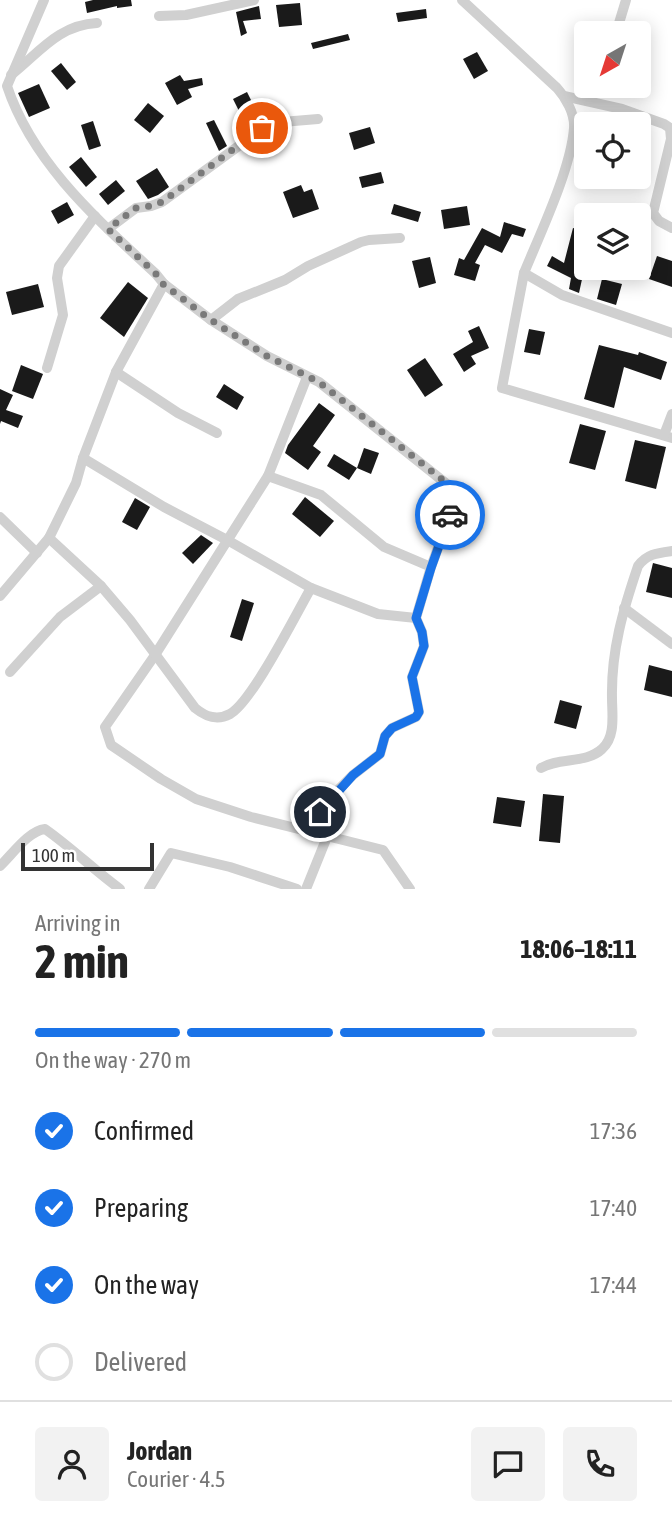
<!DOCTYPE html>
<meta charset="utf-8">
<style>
body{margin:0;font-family:"Asap Condensed",sans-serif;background:#f2f2f2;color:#222;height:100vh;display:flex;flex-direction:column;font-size:26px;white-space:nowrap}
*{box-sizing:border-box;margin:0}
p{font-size:23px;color:#767676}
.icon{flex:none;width:38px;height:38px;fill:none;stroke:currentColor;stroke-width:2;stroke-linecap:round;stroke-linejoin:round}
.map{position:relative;height:889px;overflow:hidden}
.panel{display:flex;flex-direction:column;background:#fff;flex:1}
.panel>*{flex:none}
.needle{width:46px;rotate:219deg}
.buttons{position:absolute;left:574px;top:21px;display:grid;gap:14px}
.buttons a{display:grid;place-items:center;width:77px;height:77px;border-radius:7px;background:#fff;box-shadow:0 4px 18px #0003;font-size:35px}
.scale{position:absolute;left:21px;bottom:18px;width:133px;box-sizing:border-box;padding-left:7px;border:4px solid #333;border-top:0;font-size:19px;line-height:24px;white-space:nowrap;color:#333;-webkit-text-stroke:5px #fff;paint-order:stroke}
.pin{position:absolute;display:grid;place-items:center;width:60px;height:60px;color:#fff;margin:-30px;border:4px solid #fff;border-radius:50%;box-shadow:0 2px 7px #0007}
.courier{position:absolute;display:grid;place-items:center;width:70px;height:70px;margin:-35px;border:5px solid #1a73e8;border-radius:50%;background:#fff;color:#222;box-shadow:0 2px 9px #0007}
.overview em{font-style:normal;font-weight:700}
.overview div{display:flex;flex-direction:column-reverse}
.overview{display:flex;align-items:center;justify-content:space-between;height:119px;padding:0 35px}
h1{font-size:46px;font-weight:700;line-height:52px}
.bar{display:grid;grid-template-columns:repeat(4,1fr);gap:10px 7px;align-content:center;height:84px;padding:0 35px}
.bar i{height:9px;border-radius:5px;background:#e0e0e0}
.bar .on{background:#1a73e8}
.bar p{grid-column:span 4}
.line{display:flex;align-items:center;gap:18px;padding:0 35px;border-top:2px solid #e0e0e0}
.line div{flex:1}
.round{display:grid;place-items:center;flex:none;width:74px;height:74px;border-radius:7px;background:#f2f2f2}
ol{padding:0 35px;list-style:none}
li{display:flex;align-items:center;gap:21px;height:77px}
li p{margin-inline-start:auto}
li .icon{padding:7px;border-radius:50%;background:#1a73e8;color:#fff;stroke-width:4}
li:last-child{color:#767676}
li i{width:38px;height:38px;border:4px solid #e0e0e0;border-radius:50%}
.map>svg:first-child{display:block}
.building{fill:#1a1a1a}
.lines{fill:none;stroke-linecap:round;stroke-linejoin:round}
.minor{stroke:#d0d0d0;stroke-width:10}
.done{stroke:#7a7a7a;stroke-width:7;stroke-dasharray:0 12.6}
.route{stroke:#1a73e8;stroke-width:9}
</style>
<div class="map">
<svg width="672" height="889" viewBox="0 0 672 889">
<rect width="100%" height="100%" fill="#fff"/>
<g class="building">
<polygon points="93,0 131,0 132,6 117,8 117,6 87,13 85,2"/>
<polygon points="300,3 302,25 279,27 276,5"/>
<polygon points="259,6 261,19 243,21 247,33 241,36 236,12"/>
<polygon points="426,9 427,18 398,22 396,13"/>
<polygon points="348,34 350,40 313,49 311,43"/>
<polygon points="477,52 488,71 474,79 463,59"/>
<polygon points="61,63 76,82 67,90 51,71"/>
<polygon points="180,75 184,81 202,78 203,85 188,89 192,97 177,105 165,83"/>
<polygon points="39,84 50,108 29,117 18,93"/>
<polygon points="247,92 255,108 241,115 233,99"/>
<polygon points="148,103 164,116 150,133 134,120"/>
<polygon points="214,120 227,146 219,151 206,123"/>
<polygon points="93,121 101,146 89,150 81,125"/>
<polygon points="370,127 375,143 354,150 349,133"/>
<polygon points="81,157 97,177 86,187 69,167"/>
<polygon points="157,168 169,187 158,195 148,199 136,181"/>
<polygon points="381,172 384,183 362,188 359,177"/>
<polygon points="116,180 125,191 108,205 99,194"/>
<polygon points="301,185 304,192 312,189 319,209 293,218 283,192"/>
<polygon points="67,202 74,215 58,224 51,211"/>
<polygon points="394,204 421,212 418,222 391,214"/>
<polygon points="467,206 470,225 444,229 441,210"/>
<polygon points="504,222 526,229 523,237 512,234 502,253 485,245 475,263 480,265 475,281 454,275 459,258 464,260 482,228 500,237"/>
<polygon points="573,228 586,231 586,261 579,293 569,289 571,278 547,266 552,256 564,263"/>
<polygon points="657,256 672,261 672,287 649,279"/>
<polygon points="430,257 436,283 419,288 412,261"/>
<polygon points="602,279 622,284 616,305 597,299"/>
<polygon points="128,282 148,298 124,337 100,318"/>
<polygon points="38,284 44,307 12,315 6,292"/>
<polygon points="479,326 489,348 471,356 476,364 464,372 453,354 473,342 468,331"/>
<polygon points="529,329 545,332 540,355 524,352"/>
<polygon points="599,345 638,355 639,352 667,362 661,380 624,367 614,408 584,399"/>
<polygon points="425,358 443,385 425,397 407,370"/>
<polygon points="21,365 43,374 33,399 12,391"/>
<polygon points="224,384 244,397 237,410 216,397"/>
<polygon points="0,389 13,395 6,410 23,416 18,428 1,421 0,424"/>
<polygon points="319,403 335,415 313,446 321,452 308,470 285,453 288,445"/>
<polygon points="580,424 606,431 595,470 569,463"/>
<polygon points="635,440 666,447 656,489 625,481"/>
<polygon points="364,448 379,453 371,474 357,468"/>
<polygon points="334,454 357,468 349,480 327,466"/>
<polygon points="305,497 334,521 320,537 292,514"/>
<polygon points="135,498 150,507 137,530 122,522"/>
<polygon points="201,535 213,543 193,564 182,553"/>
<polygon points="653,563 672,568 672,598 646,592"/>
<polygon points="242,599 254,603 242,641 230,637"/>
<polygon points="649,665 672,671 672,697 644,690"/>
<polygon points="560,700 582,706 576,729 554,723"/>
<polygon points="543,794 564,796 560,843 539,841"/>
<polygon points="497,797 525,801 521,827 493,823"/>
</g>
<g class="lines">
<g class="minor">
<path d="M462,0L557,88C566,98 575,114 574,128C571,169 540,234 524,273L562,295L672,333"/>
<polyline points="159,16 186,15 254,0"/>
<polyline points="616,33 626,0"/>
<path d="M11,75C39,53 58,25 97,23"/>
<polyline points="564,96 622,109 664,124 670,128 671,139 653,213 659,221 672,228"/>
<polyline points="588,101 597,86"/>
<polyline points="108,229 136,208 151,206 162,202 270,123 318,119"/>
<polyline points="524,273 502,388 672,438"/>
<polyline points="164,284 211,320 267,356 319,382 458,493 431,567 416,618 422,632 424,646 412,677 419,712 416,717 392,728 385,736 380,754 353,775 335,793 320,812 313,832"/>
<polyline points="211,320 238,299 285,280 308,266 361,242 369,240 400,238"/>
<polyline points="47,368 63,315 57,278 59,266 95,216"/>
<polyline points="116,372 178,413 217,433"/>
<polyline points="307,377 268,476 155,655 105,727 111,745 161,779 196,799 251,817 383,850 410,889"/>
<polyline points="664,435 672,414"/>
<polyline points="83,458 164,507 229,541 311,588 378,614 416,618"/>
<polyline points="268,476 321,495 384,547 431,567"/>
<polyline points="0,517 37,553"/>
<path d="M49,538L101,586L130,620L195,708C206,717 217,721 230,714C252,702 296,614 311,588"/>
<path d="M0,596L49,538L76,483L83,458L116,372L164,284L156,274C98,220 33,164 7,86L44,0"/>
<polyline points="624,608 672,644"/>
<polyline points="10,672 60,617 101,586"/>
<path d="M541,768C559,757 586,764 602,749C616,737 612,714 612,698C611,651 623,610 638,566C647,554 657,553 672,551"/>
<path d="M0,866C12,855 28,831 45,829C72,848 94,870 120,889"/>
<polyline points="149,889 171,853 230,867 297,889"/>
<polyline points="306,889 327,837"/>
</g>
</g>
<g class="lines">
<polyline class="done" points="262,128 162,202 151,206 136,208 108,229 156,274 163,284 211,320 267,356 319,382 458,492 450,515"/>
<polyline class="route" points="320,812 353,775 380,754 385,736 392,728 416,717 419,712 412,677 424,646 422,632 416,618 431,568 450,515"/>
</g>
</svg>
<div class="buttons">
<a><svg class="needle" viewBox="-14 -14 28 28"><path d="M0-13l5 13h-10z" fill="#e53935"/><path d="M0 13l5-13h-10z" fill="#767676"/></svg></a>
<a><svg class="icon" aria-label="locate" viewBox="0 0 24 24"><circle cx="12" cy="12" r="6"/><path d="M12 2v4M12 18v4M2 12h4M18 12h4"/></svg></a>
<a><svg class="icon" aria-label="layers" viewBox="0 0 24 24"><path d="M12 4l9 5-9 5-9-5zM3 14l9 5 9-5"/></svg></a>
</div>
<div class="scale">100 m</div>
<div class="pin" style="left:262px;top:128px;background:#ea580c"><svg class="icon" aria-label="bag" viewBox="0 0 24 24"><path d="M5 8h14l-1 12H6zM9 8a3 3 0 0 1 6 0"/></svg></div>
<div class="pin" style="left:320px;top:812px;background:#1f2937"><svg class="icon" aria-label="home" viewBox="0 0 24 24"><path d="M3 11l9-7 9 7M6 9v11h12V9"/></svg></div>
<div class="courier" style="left:450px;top:515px"><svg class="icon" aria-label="car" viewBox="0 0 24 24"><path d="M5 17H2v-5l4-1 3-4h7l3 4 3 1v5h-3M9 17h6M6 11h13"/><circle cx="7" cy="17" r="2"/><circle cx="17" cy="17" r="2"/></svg></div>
</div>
<section class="panel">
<div class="overview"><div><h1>2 min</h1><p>Arriving in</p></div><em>18:06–18:11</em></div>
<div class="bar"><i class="on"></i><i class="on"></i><i class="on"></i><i></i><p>On the way · 270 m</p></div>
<ol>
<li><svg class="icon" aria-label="check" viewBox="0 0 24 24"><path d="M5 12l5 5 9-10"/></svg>Confirmed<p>17:36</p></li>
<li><svg class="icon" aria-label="check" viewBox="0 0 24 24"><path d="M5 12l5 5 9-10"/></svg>Preparing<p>17:40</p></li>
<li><svg class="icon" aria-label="check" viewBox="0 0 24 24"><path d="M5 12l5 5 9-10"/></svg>On the way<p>17:44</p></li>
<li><i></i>Delivered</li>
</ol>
<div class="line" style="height:126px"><a class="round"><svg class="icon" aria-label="person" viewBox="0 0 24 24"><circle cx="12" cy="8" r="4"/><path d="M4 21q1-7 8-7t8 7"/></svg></a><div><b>Jordan</b><p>Courier · 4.5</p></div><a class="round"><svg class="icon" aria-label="chat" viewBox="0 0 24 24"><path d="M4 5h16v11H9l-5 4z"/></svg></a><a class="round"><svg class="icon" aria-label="phone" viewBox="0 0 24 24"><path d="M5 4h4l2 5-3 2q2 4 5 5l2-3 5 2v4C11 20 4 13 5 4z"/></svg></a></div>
</section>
